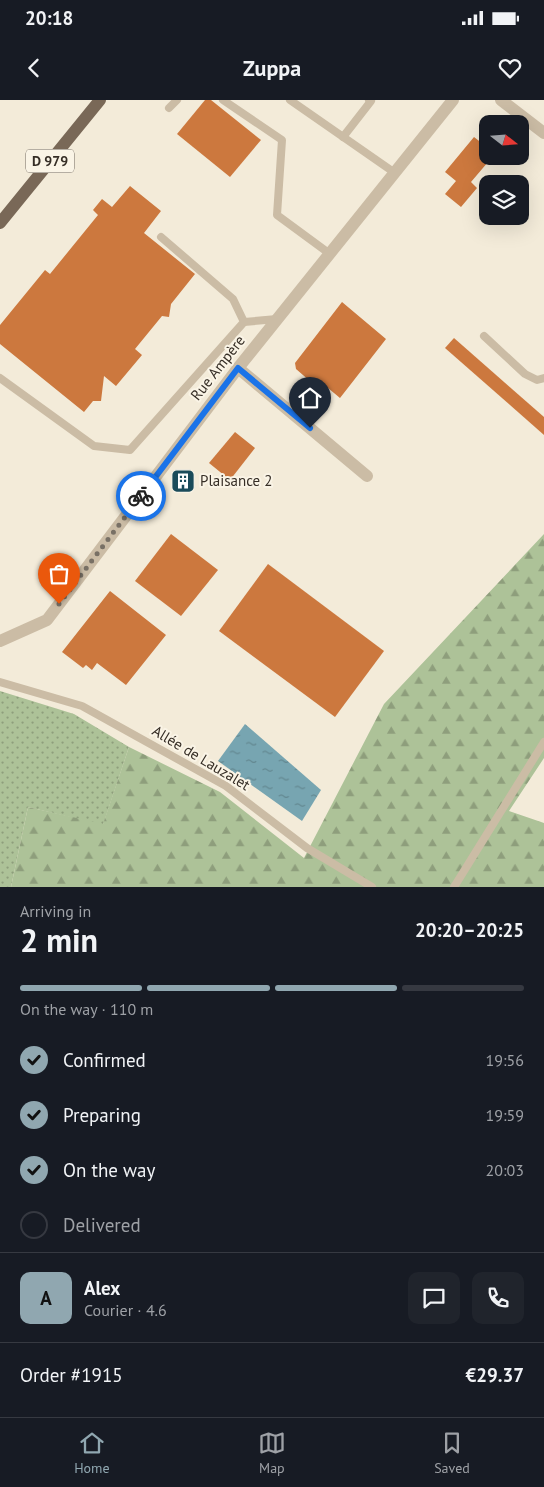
<!DOCTYPE html>
<meta charset="utf-8">
<style>
body{margin:0;font-family:"PT Sans",sans-serif;background:#20242c;color:#f1f3f6;height:100vh;display:flex;flex-direction:column;font-size:19px;white-space:nowrap}
*{box-sizing:border-box;margin:0}
p{font-size:16px;color:#9ea1a6}
.icon{flex:none;width:28px;height:28px;fill:none;stroke:currentColor;stroke-width:2;stroke-linecap:round;stroke-linejoin:round}
.map{position:relative;height:787px;overflow:hidden}
.sheet{display:flex;flex-direction:column;background:#171b24;flex:1}
.sheet>*{flex:none}
.needle{width:32px;rotate:107deg}
.buttons{position:absolute;left:479px;top:15px;display:grid;gap:10px}
.buttons a{display:grid;place-items:center;width:50px;height:50px;border-radius:10px;background:#171b24;box-shadow:0 5px 20px #0002;font-size:25px}
.pin{position:absolute;display:grid;place-items:center;width:42px;height:42px;color:#fff;margin:-51px -21px;border-radius:50% 50% 50% 0;rotate:-45deg;box-shadow:0 0 5px #0007}
.pin .icon{rotate:45deg}
.courier{position:absolute;display:grid;place-items:center;width:50px;height:50px;margin:-25px;border:4px solid #1a73e8;border-radius:50%;background:#fff;color:#222;box-shadow:0 1px 6px #0007}
.headline em{font-style:normal;font-weight:700}
.headline div{display:flex;flex-direction:column-reverse}
.headline{display:flex;align-items:center;justify-content:space-between;height:85px;padding:0 20px}
h1{font-size:32px;font-weight:700;line-height:38px}
.bar{display:grid;grid-template-columns:repeat(4,1fr);gap:8px 5px;align-content:center;height:60px;padding:0 20px}
.bar i{height:6px;border-radius:4px;background:#363941}
.bar .active{background:#90a7b0}
.bar p{grid-column:span 4}
.line{display:flex;align-items:center;gap:12px;padding:0 20px;border-top:1px solid #363941}
.line div{flex:1}
.round{display:grid;place-items:center;flex:none;width:52px;height:52px;border-radius:10px;background:#20242c}
ol{padding:0 20px;list-style:none}
li{display:flex;align-items:center;gap:15px;height:55px}
li p{margin-inline-start:auto}
li .icon{padding:5px;border-radius:50%;background:#90a7b0;color:#111;stroke-width:4}
li:last-child{color:#9ea1a6}
li i{width:28px;height:28px;border:2px solid #363941;border-radius:50%}
.status{display:flex;justify-content:space-between;align-items:center;height:35px;padding:0 25px;background:#171b24;direction:ltr}
.status svg{height:14px;fill:currentColor}
header{display:flex;justify-content:space-between;align-items:center;height:65px;padding:0 20px;background:#171b24;font-size:22px;font-weight:700}
.dock{display:flex;justify-content:space-around;align-items:center;height:70px;border-top:1px solid #363941;background:#171b24;font-size:14px;color:#9ea1a6}
.dock a{display:grid;justify-items:center;gap:2px}
.dock .active{color:#90a7b0}
.map>svg:first-child{display:block}
.grass{fill:url(#grass-dots)}
.forest{fill:url(#forest-firs)}
.water{fill:url(#water-ripples)}
.building{fill:#cc783e}
.lines{fill:none;stroke-linecap:round;stroke-linejoin:round}
.service{stroke:#cbbca5;stroke-width:8}
.minor{stroke:#cbbca5;stroke-width:12}
.primary{stroke:#796857;stroke-width:12}
.done{stroke:#787065;stroke-width:5;stroke-dasharray:0 9}
.route{stroke:#1a73e8;stroke-width:6}
.labels{text-anchor:middle;stroke-width:4;stroke-linejoin:round;paint-order:stroke}
.shield{fill:#faf4e6;stroke:#716960;stroke-width:1}
.shield-label{font-size:14px;font-weight:bold;fill:#362e26}
.street-label{font-size:15px;fill:#362e26;stroke:#faf4e6}
.poi-label{font-size:15px;fill:#362e26;stroke:#faf4e6;text-anchor:start}
</style>
<div class="status"><b>20:18</b><svg viewBox="0 0 49 12"><path d="M0 12V9h3v3zM5 12V6h3v6zM10 12V3h3v9zM15 12V0h3v12zM26 1h20v11H26zM47 4h2v5h-2z"/></svg></div>
<header><svg class="icon" aria-label="back" viewBox="0 0 24 24"><path d="M15 5l-7 7 7 7"/></svg>Zuppa<svg class="icon" aria-label="heart" viewBox="0 0 24 24"><path d="M12 20l-8-8c-3-5 5-10 8-4 3-6 11-1 8 4z"/></svg></header>
<div class="map">
<svg width="544" height="787" viewBox="0 0 544 787">
<defs>
<pattern id="grass-dots" width="8" height="8" patternUnits="userSpaceOnUse" patternTransform="scale(1.25)"><rect width="8" height="8" fill="#adc298"/><path d="M2 2h.1M6 6h.1" fill="none" stroke="#8e9e7c" stroke-width="1.8" stroke-linecap="round"/></pattern>
<pattern id="forest-firs" width="22" height="20" patternUnits="userSpaceOnUse" patternTransform="scale(1.25)"><rect width="22" height="20" fill="#adc298"/><path d="M5 1l3.5 6h-7zM16 11l3.5 6h-7z" fill="#8e9e7c"/></pattern>
<pattern id="water-ripples" width="26" height="14" patternUnits="userSpaceOnUse" patternTransform="scale(1.25)"><rect width="26" height="14" fill="#77a5b1"/><path d="M2 4q2-2 4 0t4 0M15 11q2-2 4 0t4 0" fill="none" stroke="#628790"/></pattern>
</defs>
<rect width="100%" height="100%" fill="#f3ebd9"/>
<polygon class="grass" points="0,591 74,614 129,647 103,725 28,707 11,787 0,787"/>
<polygon class="forest" points="544,434 544,658 509,711 544,723 544,787 11,787 28,707 103,724 129,647 220,692 304,758 384,604"/>
<polygon class="water" points="245,624 321,690 302,721 218,661"/>
<g class="building">
<polygon points="205,0 211,0 261,40 230,77 177,34"/>
<polygon points="474,37 488,48 488,62 471,82 477,88 461,107 445,94 456,81 445,72"/>
<polygon points="130,86 161,111 144,133 195,174 171,204 169,217 162,216 135,249 142,255 116,286 104,276 101,301 93,301 84,312 0,244 0,225 45,170 50,174 98,115 93,110 102,99 112,107"/>
<polygon points="342,202 386,239 340,298 328,288 318,288 296,269 295,263"/>
<polygon points="454,238 544,317 544,335 445,248"/>
<polygon points="235,332 255,348 230,380 209,363"/>
<polygon points="171,434 218,470 181,516 135,481"/>
<polygon points="268,464 384,551 335,617 219,531"/>
<polygon points="110,491 166,535 126,585 97,563 92,570 86,565 83,568 62,552"/>
</g>
<g class="lines">
<g class="service">
<polyline points="223,0 282,40 277,115 330,154"/>
<polyline points="290,0 395,73"/>
<polyline points="169,8 177,0"/>
<polyline points="343,37 371,1 369,0"/>
<polyline points="244,222 277,219"/>
<polyline points="484,236 525,274 537,280 544,278"/>
<polyline points="0,278 94,346 130,350 244,222 233,199 161,137"/>
<polyline points="0,582 82,606 226,686 307,748 372,787"/>
<polyline points="454,787 544,642"/>
</g>
<g class="minor">
<polyline points="501,0 544,33"/>
<polyline points="238,268 367,376"/>
<polyline points="0,541 47,520 238,268 453,0"/>
</g>
<polyline class="primary" points="0,123 100,0"/>
</g>
<g class="lines">
<polyline class="done" points="59,504 141,396"/>
<polyline class="route" points="141,396 238,268 310,328"/>
</g>
<defs>
<g id="building-square" transform="scale(1.25)"><rect x="-9" y="-9" width="18" height="18" rx="4" fill="#1a4b5a" stroke="#faf4e6"/><path d="M-4-6H4V6H1V3H-1V6H-4ZM-2.5-4.3h1.7v1.8h-1.7ZM.8-4.3h1.7v1.8H.8ZM-2.5-1h1.7V.8h-1.7ZM.8-1h1.7V.8H.8Z" fill="#fff"/></g>
</defs>
<g fill-rule="evenodd">
<use href="#building-square" x="183" y="381"/>
</g>
<g class="labels">
<rect class="shield" x="26" y="49.5" width="48" height="23" rx="4"/>
<g class="shield-label">
<text x="50" y="66">D 979</text>
</g>
<g class="street-label">
<text transform="translate(218 268) rotate(-52)" y="5">Rue Ampère</text>
<text transform="translate(201 658) rotate(31)" y="5">Allée de Lauzalet</text>
</g>
<g class="poi-label">
<text x="200" y="386">Plaisance 2</text>
</g>
</g>
</svg>
<div class="buttons">
<a><svg class="needle" viewBox="-14 -14 28 28"><path d="M0-13l5 13h-10z" fill="#e53935"/><path d="M0 13l5-13h-10z" fill="#9ea1a6"/></svg></a>
<a><svg class="icon" aria-label="layers" viewBox="0 0 24 24"><path d="M12 4l9 5-9 5-9-5zM3 14l9 5 9-5"/></svg></a>
</div>
<div class="pin" style="left:59px;top:504px;background:#ea580c"><svg class="icon" aria-label="bag" viewBox="0 0 24 24"><path d="M5 8h14l-1 12H6zM9 8a3 3 0 0 1 6 0"/></svg></div>
<div class="pin" style="left:310px;top:328px;background:#1f2937"><svg class="icon" aria-label="home" viewBox="0 0 24 24"><path d="M3 11l9-7 9 7M6 9v11h12V9"/></svg></div>
<div class="courier" style="left:141px;top:396px"><svg class="icon" aria-label="bike" viewBox="0 0 24 24"><circle cx="6" cy="16" r="4"/><circle cx="18" cy="16" r="4"/><path d="M6 16l4-8h5l3 8M10 8l3 8H6M13 5h3"/></svg></div>
</div>
<section class="sheet">
<div class="headline"><div><h1>2 min</h1><p>Arriving in</p></div><em>20:20–20:25</em></div>
<div class="bar"><i class="active"></i><i class="active"></i><i class="active"></i><i></i><p>On the way · 110 m</p></div>
<ol>
<li><svg class="icon" aria-label="check" viewBox="0 0 24 24"><path d="M5 12l5 5 9-10"/></svg>Confirmed<p>19:56</p></li>
<li><svg class="icon" aria-label="check" viewBox="0 0 24 24"><path d="M5 12l5 5 9-10"/></svg>Preparing<p>19:59</p></li>
<li><svg class="icon" aria-label="check" viewBox="0 0 24 24"><path d="M5 12l5 5 9-10"/></svg>On the way<p>20:03</p></li>
<li><i></i>Delivered</li>
</ol>
<div class="line" style="height:90px"><b class="round" style="background:#90a7b0;color:#111">A</b><div><b>Alex</b><p>Courier · 4.6</p></div><a class="round"><svg class="icon" aria-label="chat" viewBox="0 0 24 24"><path d="M4 5h16v11H9l-5 4z"/></svg></a><a class="round"><svg class="icon" aria-label="phone" viewBox="0 0 24 24"><path d="M5 4h4l2 5-3 2q2 4 5 5l2-3 5 2v4C11 20 4 13 5 4z"/></svg></a></div>
<div class="line" style="height:65px"><div>Order #1915</div><b>€29.37</b></div>
</section>
<nav class="dock">
<a class="active"><svg class="icon" aria-label="home" viewBox="0 0 24 24"><path d="M3 11l9-7 9 7M6 9v11h12V9"/></svg>Home</a>
<a><svg class="icon" aria-label="map" viewBox="0 0 24 24"><path d="M3 6l6-2 6 2 6-2v14l-6 2-6-2-6 2zM9 4v14M15 6v14"/></svg>Map</a>
<a><svg class="icon" aria-label="saved" viewBox="0 0 24 24"><path d="M7 4h10v16l-5-4-5 4z"/></svg>Saved</a>
</nav>
